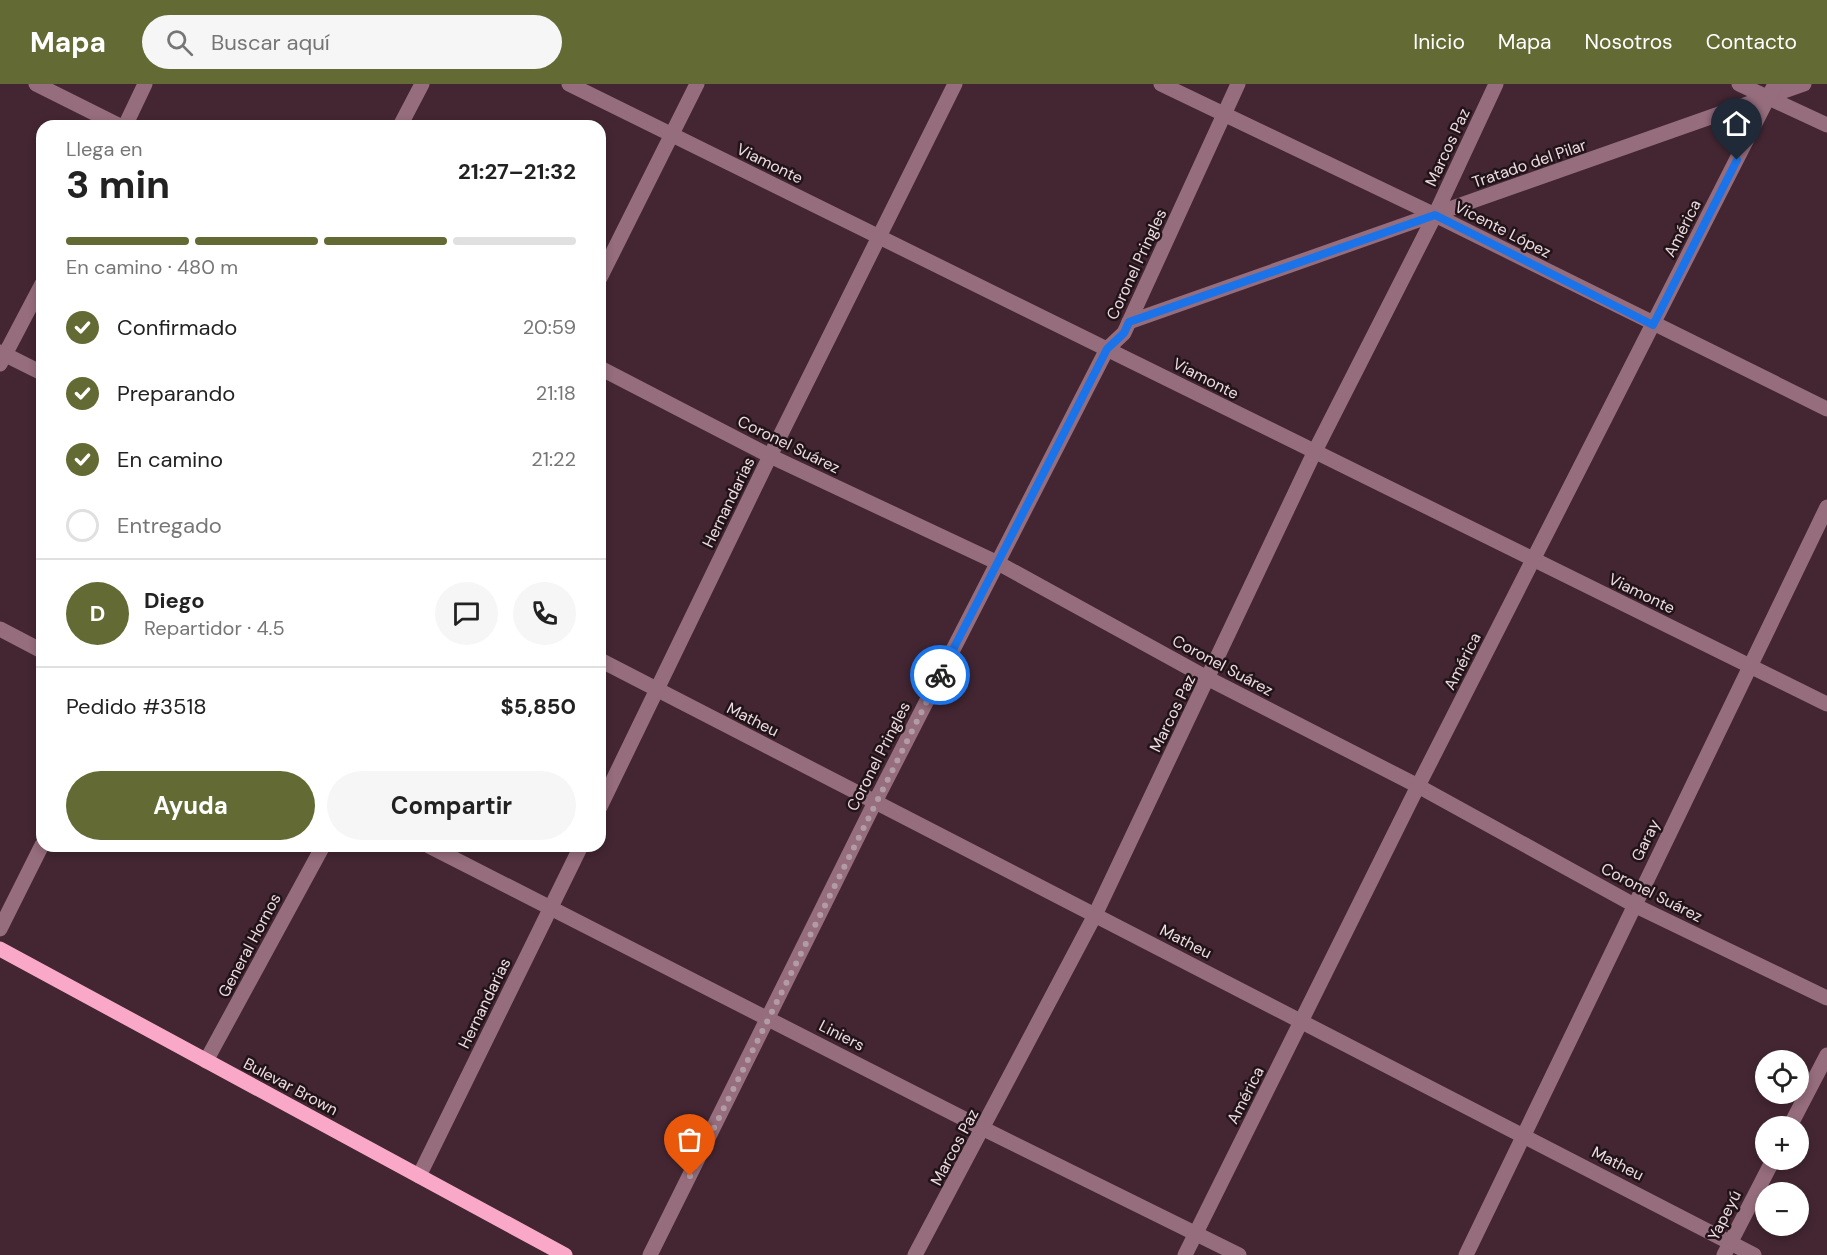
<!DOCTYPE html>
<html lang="es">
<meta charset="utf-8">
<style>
body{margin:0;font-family:"DM Sans",sans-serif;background:#f6f6f6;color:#222;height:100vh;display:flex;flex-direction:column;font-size:22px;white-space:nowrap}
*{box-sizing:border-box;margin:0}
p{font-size:20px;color:#767676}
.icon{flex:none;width:33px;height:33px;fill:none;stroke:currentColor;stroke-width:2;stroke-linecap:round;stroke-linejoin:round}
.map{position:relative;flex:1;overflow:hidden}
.side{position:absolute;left:36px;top:36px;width:570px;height:732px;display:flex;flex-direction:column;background:#fff;border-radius:18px;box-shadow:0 3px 9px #0003}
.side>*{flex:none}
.buttons{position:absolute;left:1755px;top:966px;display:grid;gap:12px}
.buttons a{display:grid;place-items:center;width:54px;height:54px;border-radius:50%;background:#fff;box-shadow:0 3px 9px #0003;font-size:30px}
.pin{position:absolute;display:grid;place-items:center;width:51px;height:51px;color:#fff;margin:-62px -26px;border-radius:50% 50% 50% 0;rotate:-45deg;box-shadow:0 0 6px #0007}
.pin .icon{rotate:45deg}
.courier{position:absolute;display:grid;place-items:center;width:60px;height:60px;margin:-30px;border:4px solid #1a73e8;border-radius:50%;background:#fff;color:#222;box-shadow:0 2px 8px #0007}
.headline em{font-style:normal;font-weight:700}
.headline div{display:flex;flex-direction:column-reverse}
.headline{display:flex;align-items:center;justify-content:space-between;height:102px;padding:0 30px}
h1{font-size:39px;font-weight:700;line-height:45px}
.bar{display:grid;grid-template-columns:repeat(4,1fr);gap:9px 6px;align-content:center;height:72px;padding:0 30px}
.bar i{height:8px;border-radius:4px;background:#e0e0e0}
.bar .current{background:#636a34}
.bar p{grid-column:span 4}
.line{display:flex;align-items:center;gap:15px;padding:0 30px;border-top:2px solid #e0e0e0}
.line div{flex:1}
.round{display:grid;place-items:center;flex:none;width:63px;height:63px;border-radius:32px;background:#f6f6f6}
ol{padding:0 30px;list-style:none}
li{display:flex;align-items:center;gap:18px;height:66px}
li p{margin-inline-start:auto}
li .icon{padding:6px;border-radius:50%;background:#636a34;color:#fff;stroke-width:4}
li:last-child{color:#767676}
li i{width:33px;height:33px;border:3px solid #e0e0e0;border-radius:50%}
.primary-button{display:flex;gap:12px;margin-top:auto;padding:12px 30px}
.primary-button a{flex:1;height:69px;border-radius:36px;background:#636a34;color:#fff;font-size:24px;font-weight:700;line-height:69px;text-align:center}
.primary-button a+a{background:#f6f6f6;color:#222}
header{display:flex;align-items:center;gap:36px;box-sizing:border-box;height:84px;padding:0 30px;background:#636a34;color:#fff}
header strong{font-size:28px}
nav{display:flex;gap:33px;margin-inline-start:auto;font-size:21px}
.search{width:420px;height:54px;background:#f6f6f6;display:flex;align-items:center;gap:15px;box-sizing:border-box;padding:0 21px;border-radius:33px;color:#767676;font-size:22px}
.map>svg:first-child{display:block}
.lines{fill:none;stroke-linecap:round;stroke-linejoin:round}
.minor{stroke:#966d7d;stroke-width:15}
.major{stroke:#faa8c8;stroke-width:15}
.done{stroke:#b29ca4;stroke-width:6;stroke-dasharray:0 10.8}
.route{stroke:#1a73e8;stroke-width:8}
.labels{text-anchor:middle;stroke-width:5;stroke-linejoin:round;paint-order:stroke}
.street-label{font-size:16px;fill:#eedbe2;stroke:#211419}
</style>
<header>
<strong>Mapa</strong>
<div class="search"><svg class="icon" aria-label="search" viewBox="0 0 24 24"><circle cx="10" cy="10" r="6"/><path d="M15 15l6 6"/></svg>Buscar aquí</div>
<nav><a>Inicio</a><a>Mapa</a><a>Nosotros</a><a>Contacto</a></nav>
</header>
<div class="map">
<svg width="1827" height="1171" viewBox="0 0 1827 1171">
<rect width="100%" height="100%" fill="#432632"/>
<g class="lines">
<g class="minor">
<polyline points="36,0 120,42"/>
<polyline points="569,0 1827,620"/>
<polyline points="1161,0 1435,131 1827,325"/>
<polyline points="1739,0 1827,41"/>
<polyline points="125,42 145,0"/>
<polyline points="400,42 422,0"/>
<polyline points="600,194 697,0"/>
<polyline points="1129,238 1804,0"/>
<polyline points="0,268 42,289"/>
<polyline points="0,280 42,200"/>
<polyline points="600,284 770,372 998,479 1209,595 1418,702 1634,821 1827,914"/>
<polyline points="0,545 42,567"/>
<polyline points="600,576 1754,1171"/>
<polyline points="600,723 770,372 955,0"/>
<polyline points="429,762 984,1045 1239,1171"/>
<polyline points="0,845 42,761"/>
<polyline points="206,977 323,762"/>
<polyline points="1790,1042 1827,971"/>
<polyline points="419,1092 581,762"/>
<polyline points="650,1171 875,718 1107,265 1124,249 1238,0"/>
<polyline points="915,1171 1095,831 1314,369 1435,131 1496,0"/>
<polyline points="1185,1171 1418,702 1775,0"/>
<polyline points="1466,1171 1827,423"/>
<polyline points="1724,1171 1773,1076"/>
</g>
<polyline class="major" points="0,865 565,1171"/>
</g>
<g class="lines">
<polyline class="done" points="690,1092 940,591"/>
<polyline class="route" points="940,591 1107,265 1124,249 1129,238 1435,131 1653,241 1737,76"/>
</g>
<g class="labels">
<g class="street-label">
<text transform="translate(1447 63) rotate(-65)" y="6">Marcos Paz</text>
<text transform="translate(770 79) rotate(26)" y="6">Viamonte</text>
<text transform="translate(1529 79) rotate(-19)" y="6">Tratado del Pilar</text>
<text transform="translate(1682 144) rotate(-63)" y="6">América</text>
<text transform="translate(1503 145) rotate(27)" y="6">Vicente López</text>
<text transform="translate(1136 180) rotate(-65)" y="6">Coronel Pringles</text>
<text transform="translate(1206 294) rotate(27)" y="6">Viamonte</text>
<text transform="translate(789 360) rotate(26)" y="6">Coronel Suárez</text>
<text transform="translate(728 418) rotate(-64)" y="6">Hernandarias</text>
<text transform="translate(1642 509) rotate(26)" y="6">Viamonte</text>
<text transform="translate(1462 577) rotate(-63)" y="6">América</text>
<text transform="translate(1223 581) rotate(28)" y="6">Coronel Suárez</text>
<text transform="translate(1172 629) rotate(-64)" y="6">Marcos Paz</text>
<text transform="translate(753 635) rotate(27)" y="6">Matheu</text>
<text transform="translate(878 672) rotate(-63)" y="6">Coronel Pringles</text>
<text transform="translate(1645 756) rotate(-64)" y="6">Garay</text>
<text transform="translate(1652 808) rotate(27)" y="6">Coronel Suárez</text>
<text transform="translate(1186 857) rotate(27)" y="6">Matheu</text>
<text transform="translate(249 861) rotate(-62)" y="6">General Hornos</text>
<text transform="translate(484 919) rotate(-64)" y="6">Hernandarias</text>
<text transform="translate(842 951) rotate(27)" y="6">Liniers</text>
<text transform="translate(291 1002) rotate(28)" y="6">Bulevar Brown</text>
<text transform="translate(1245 1011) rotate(-63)" y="6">América</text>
<text transform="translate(954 1063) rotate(-62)" y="6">Marcos Paz</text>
<text transform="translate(1618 1079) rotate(27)" y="6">Matheu</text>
<text transform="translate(1724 1131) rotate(-63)" y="6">Yapeyú</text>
</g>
</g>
</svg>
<div class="buttons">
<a><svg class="icon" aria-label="locate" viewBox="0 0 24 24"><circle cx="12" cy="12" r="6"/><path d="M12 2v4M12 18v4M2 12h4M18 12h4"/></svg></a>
<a>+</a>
<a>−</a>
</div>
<div class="pin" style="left:690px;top:1092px;background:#ea580c"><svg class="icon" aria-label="bag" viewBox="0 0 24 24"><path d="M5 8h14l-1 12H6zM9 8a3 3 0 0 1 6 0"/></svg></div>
<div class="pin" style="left:1737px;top:76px;background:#1f2937"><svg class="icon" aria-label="home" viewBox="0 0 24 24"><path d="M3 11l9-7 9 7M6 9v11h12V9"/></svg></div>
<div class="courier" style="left:940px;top:591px"><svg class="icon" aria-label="bike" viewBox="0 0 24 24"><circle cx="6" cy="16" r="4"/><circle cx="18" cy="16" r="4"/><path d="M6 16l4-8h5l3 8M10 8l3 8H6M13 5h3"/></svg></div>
<section class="side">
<div class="headline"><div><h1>3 min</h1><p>Llega en</p></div><em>21:27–21:32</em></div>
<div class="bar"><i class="current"></i><i class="current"></i><i class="current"></i><i></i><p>En camino · 480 m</p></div>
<ol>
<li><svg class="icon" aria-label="check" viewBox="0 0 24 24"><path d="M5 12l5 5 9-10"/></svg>Confirmado<p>20:59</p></li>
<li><svg class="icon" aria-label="check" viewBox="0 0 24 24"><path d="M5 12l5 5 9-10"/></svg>Preparando<p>21:18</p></li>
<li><svg class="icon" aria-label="check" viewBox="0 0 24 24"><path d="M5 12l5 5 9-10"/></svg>En camino<p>21:22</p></li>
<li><i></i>Entregado</li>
</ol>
<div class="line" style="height:108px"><b class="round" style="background:#636a34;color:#fff">D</b><div><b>Diego</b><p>Repartidor · 4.5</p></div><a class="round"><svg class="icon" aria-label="chat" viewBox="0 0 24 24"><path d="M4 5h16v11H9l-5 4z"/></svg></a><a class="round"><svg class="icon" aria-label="phone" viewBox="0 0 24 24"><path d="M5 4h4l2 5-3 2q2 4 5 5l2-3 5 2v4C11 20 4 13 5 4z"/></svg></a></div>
<div class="line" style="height:78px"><div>Pedido #3518</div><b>$5,850</b></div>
<div class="primary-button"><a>Ayuda</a><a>Compartir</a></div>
</section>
</div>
